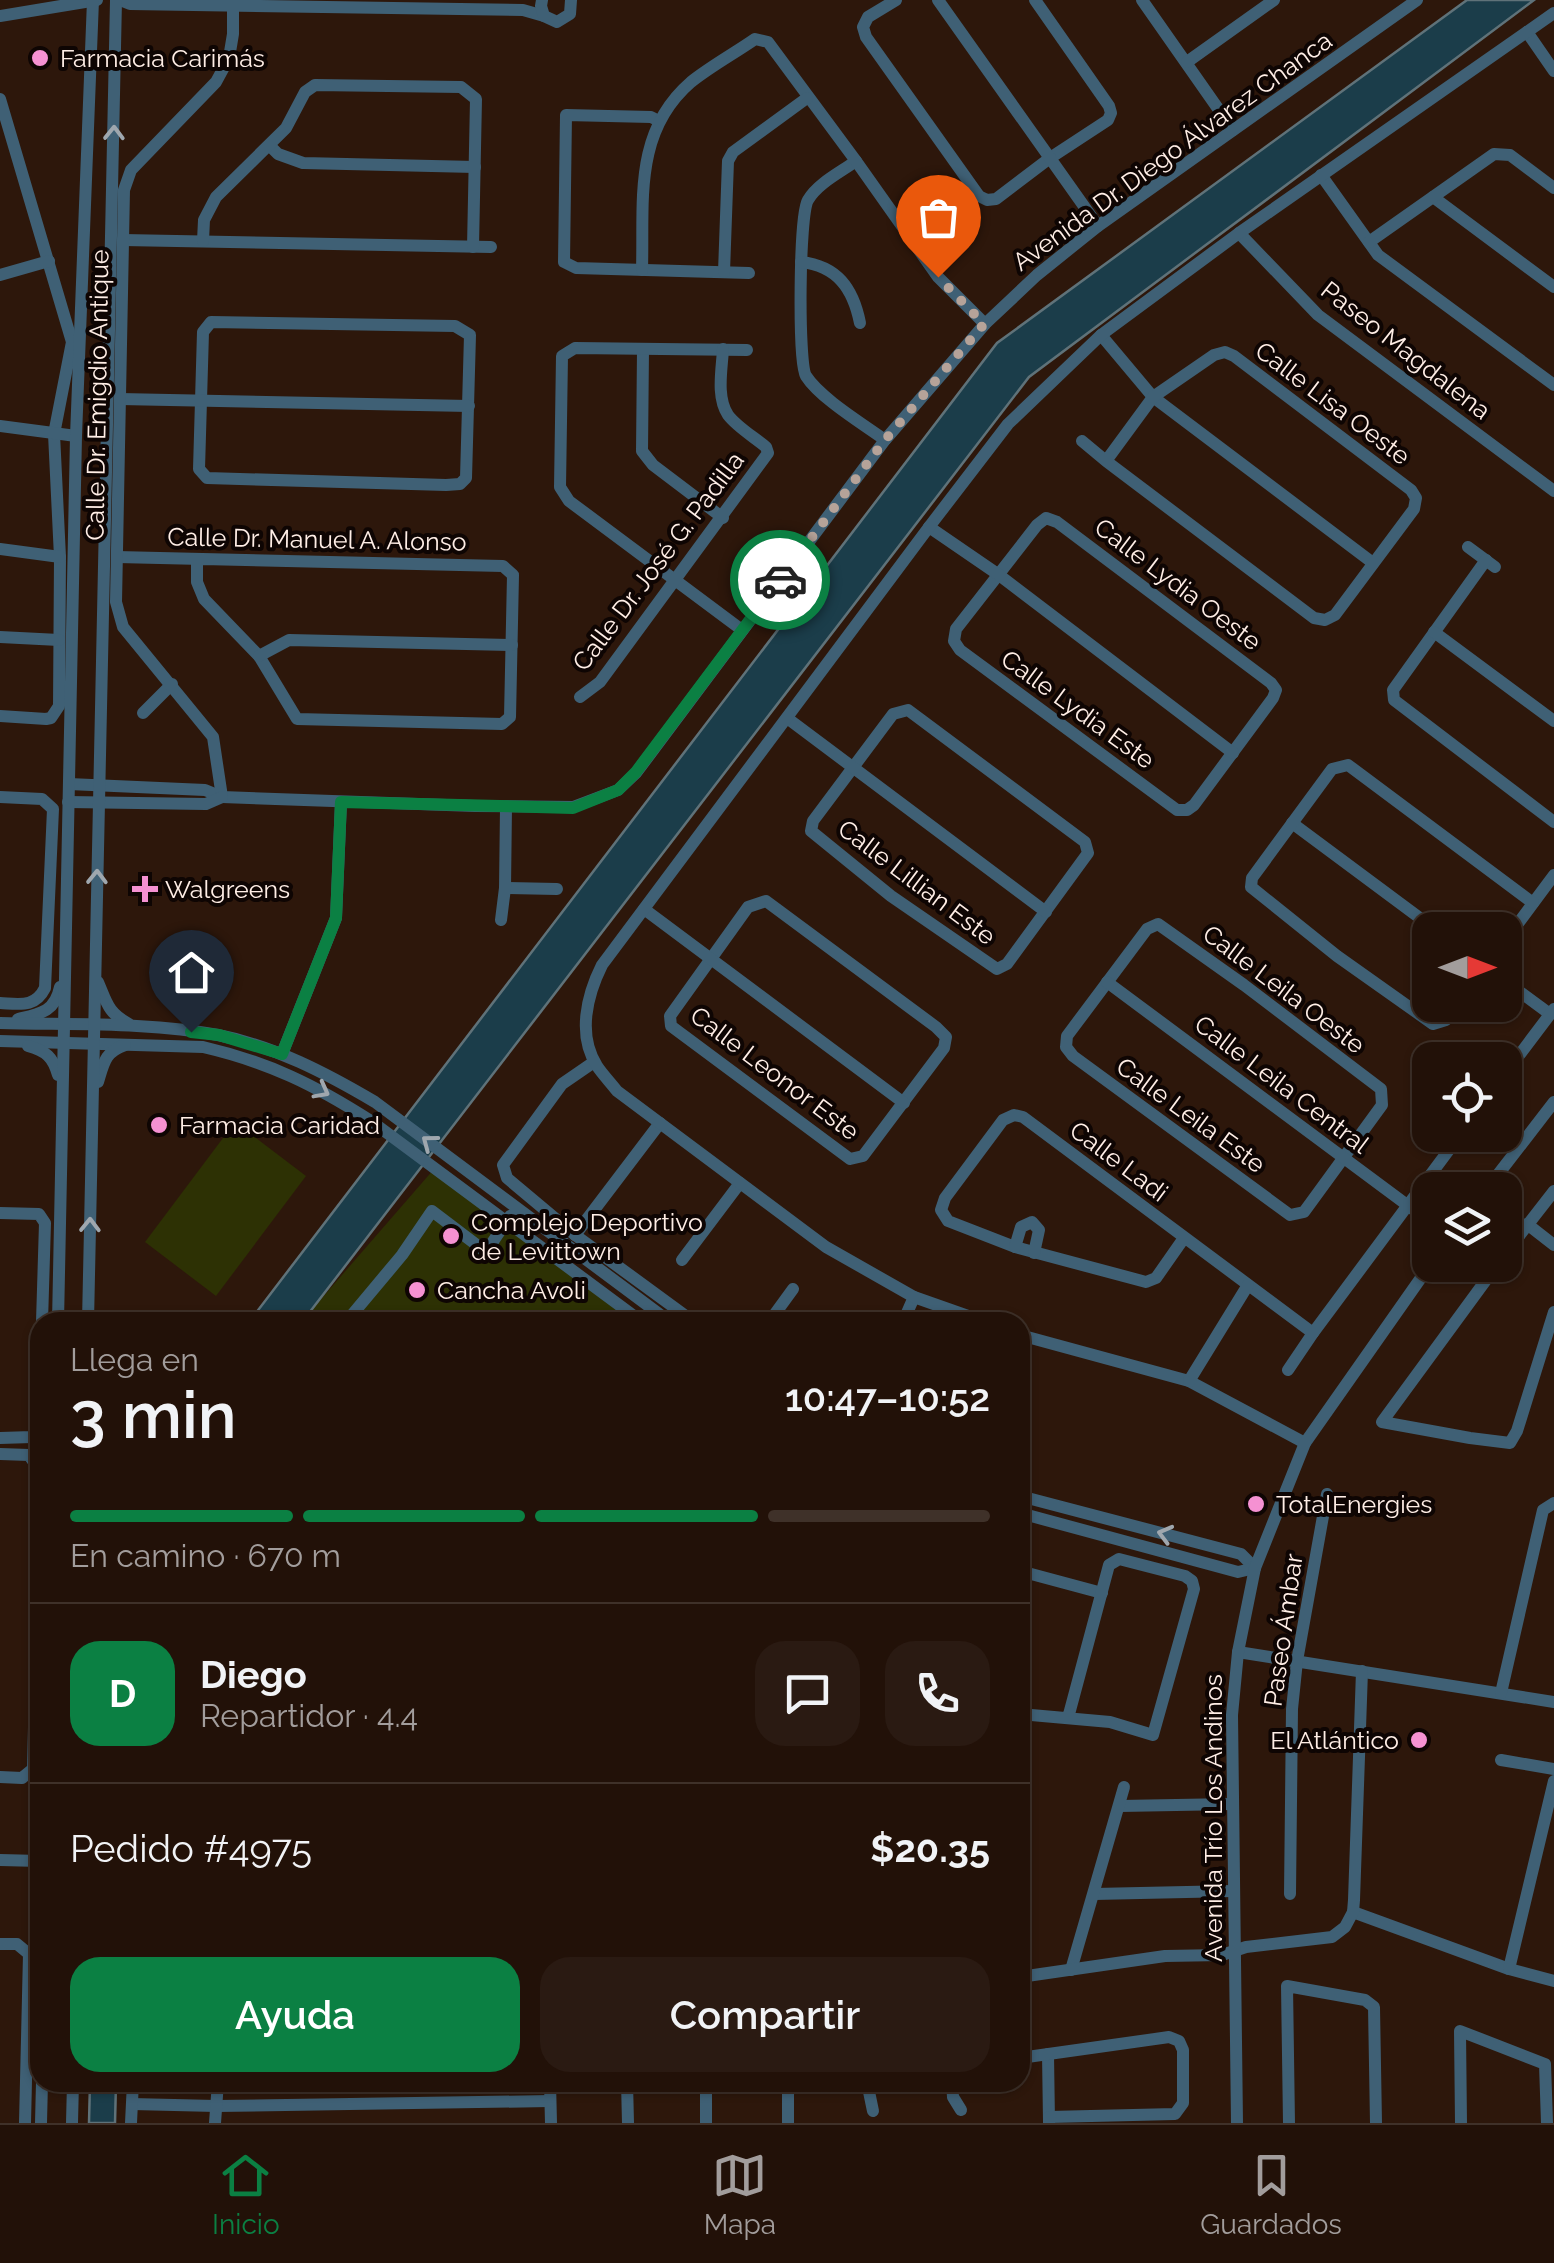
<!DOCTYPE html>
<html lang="es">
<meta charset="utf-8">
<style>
body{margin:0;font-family:Raleway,sans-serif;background:#2a1a12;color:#f1f3f6;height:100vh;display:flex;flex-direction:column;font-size:38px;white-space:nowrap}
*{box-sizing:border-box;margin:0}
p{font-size:32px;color:#a29d9c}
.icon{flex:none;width:55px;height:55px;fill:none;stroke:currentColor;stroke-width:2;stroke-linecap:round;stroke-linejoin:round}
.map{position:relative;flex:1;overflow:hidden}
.side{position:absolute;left:30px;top:1312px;width:1000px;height:780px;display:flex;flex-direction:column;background:#221108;border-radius:30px;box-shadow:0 2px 8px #0004,0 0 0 2px #3f3129}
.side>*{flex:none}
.needle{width:65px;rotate:90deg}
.controls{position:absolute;left:1412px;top:912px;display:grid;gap:20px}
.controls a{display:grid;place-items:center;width:110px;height:110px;border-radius:20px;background:#221108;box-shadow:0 2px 8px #0004,0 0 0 2px #3f3129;font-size:50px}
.pin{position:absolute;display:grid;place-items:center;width:85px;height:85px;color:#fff;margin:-102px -42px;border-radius:50% 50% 50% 0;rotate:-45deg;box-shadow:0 0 10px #0007}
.pin .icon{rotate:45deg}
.courier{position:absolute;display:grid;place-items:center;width:100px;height:100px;margin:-50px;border:8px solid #0b8043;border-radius:50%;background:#fff;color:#222;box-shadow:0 2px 12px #0007}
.summary em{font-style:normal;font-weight:600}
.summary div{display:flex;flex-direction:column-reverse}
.summary{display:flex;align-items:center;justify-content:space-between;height:170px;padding:0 40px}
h1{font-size:65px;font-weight:600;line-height:75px}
.bar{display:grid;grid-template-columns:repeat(4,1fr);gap:15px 10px;align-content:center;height:120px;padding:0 40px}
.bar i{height:12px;border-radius:8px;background:#3f3129}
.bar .active{background:#0b8043}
.bar p{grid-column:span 4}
.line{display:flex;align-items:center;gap:25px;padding:0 40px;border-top:2px solid #3f3129}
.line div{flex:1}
.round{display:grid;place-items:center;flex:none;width:105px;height:105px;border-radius:30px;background:#2a1a12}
.primary-button{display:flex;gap:20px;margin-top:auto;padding:20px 40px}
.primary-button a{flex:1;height:115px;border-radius:30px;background:#0b8043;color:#fff;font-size:40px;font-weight:600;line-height:115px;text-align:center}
.primary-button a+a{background:#2a1a12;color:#f1f3f6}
.tabs{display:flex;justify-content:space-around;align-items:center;height:140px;border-top:2px solid #3f3129;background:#221108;font-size:28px;color:#a29d9c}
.tabs a{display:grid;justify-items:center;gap:5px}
.tabs .active{color:#0b8043}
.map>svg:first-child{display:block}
.green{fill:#2d3104}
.water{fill:#1b3d4a;stroke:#5f7279;stroke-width:2.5}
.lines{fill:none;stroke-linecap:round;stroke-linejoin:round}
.minor{stroke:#3f6075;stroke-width:12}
.oneway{stroke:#9fa7ae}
.done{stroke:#b6a399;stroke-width:10;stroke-dasharray:0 18}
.route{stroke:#0b8043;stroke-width:12}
.poi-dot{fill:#f591d2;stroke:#0e0503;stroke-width:4}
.labels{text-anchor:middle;stroke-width:8;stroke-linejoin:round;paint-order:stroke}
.poi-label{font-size:25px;fill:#ffeee6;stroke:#0e0503;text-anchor:start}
.street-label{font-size:25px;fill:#ffeee6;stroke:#0e0503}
</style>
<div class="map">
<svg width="1554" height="2123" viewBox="0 0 1554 2123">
<rect width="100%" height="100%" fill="#2d170b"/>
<g class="green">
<polygon points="235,1122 306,1176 216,1296 145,1242"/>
<polygon points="434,1169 639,1322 307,1322 309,1313"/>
</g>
<g class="water">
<polygon points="1467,0 1534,0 1029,377 309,1313 307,1322 249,1322 997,343"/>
<polygon points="90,2083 116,2083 115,2123 89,2123"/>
</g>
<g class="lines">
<g class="minor">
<polyline points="120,0 130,4 523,10 544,16"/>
<polyline points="542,0 541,6 544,16 557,22 570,14 571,0"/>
<polyline points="896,0 868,17 863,27 866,37 979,196 987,200 996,199 1050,158 1108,120 1111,113 1109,106 1035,0"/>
<polyline points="938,0 1098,226"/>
<polyline points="1142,0 1233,130"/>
<polyline points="0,16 97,0"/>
<polyline points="1527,32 1554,71"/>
<polyline points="1187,62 1274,0"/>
<polyline points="0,99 72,342 54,434 60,557 59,706 51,718 46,719 0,716"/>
<polyline points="659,121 651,117 566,115 564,262 576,268 749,273"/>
<polyline points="270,146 278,154 303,163 475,167"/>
<path d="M856,161C841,172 818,183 808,200C799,215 798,363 806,376C820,398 863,424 885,440"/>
<polyline points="1321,175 1378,255 1554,385"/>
<polyline points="1433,197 1554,287"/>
<polyline points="1239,233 1318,315 1554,491"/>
<polyline points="123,240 491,247"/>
<polyline points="203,241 204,220 216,197 286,128 305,92 315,85 461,87 476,99 473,247"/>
<polyline points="1369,242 1494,154 1510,155 1554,188"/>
<path d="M801,262C837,266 853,288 860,323"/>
<path d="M642,270C644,201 633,132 691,82C711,66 735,53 755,39L768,42L856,161L938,277L985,324"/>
<polyline points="724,272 728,161 733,152 807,98"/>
<polyline points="0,275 49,261"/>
<polygon points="211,322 455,326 470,335 466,478 460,484 446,485 207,478 199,469 203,332"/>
<polyline points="1101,335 1153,397 1373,563"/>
<polyline points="643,350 642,451 653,465 723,518"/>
<polyline points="120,399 469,406"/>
<polyline points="0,426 76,436"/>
<polyline points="1082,441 1106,461 1314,618 1325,620 1335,615 1414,509 1416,498 1411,490 1234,356 1225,352 1214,355 1153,397 1106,461"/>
<polygon points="1046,518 1057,522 1271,683 1276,690 1273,698 1194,805 1187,810 1177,810 960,650 954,641 956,629 1037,525"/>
<polyline points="929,527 999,575 1233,753"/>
<polyline points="1468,547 1495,567"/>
<polyline points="0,549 60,557"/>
<polyline points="117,557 503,566 513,575 510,717 502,724 297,719 259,656 204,599 197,582 197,559"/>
<polyline points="1486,560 1393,690 1394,700 1554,822"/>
<polyline points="742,630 569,501 560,487 562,356 575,348 747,350"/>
<polyline points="1434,632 1554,721"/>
<polyline points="0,637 59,640"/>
<polyline points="259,656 289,640 512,645"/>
<path d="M580,697L600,682L768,453L766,447C754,437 737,427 728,415C716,397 722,369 723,349"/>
<polygon points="908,710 1085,842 1088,853 1007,964 997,969 891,896 811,831 813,821 893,714"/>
<polyline points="143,713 172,684"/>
<polyline points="787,718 1046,912"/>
<polyline points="69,784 205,790 222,797 475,806 573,807 618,790 636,773 885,440 985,324 1037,275 1098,226 1417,0"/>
<path d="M0,797L42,799L53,809L45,988C35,1008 20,1004 0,1003"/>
<polyline points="222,797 213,737 123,627 116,602 124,190 131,170 216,82 229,58 233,34 233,0"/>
<polyline points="68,802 206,804 222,797"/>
<polyline points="1292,823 1436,930"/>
<polyline points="505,888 557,889"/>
<polygon points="766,901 936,1027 946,1037 944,1048 863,1156 850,1159 671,1026 670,1016 748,907"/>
<polyline points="644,909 904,1103"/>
<polyline points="501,920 505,888 506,807"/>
<polygon points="1158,924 1244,985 1381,1089 1382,1105 1304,1212 1290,1215 1073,1056 1066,1047 1067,1036 1147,929"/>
<polyline points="1505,941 1554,875"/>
<polyline points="1505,981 1550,1014"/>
<path d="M98,982C107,1003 108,1013 129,1024"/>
<polyline points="1107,982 1430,1222"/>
<polyline points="1457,1005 1446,1020 1433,1024 1337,956 1251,887 1252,878 1332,769 1348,765 1533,903"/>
<path d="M18,1019C40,1014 55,1012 60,987"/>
<path d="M0,1023C69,1025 151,1022 218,1035C274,1046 326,1073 375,1102L670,1322"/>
<path d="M0,1041L203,1047C268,1062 315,1085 371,1121L642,1322"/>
<path d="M28,1046C46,1051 53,1057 58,1075"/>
<polyline points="282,1054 336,918 341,802"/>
<polyline points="594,1062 562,1084 503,1165 507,1178 575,1235 694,1322"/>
<polyline points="1505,1074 1554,1009"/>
<path d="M98,1082C104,1062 105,1052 125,1045"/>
<polyline points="1486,1190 1554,1102"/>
<polyline points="0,1213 39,1214 45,1223 42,1322"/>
<polyline points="1527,1224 1554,1245"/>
<polyline points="575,1235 660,1123"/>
<polyline points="1184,1238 1156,1278 1146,1282 1015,1247 948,1221 941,1210 945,1198 1003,1120 1014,1115 1023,1117 1313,1333"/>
<polyline points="1015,1247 1021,1227 1032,1222 1039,1230 1034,1253"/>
<polyline points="1505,1254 1554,1191"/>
<polyline points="682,1260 740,1183"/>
<polyline points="1497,1265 1382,1422 1470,1438 1510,1443 1517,1431 1554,1312"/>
<polyline points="58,1322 76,436 93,0"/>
<polyline points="88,1322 116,0"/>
<polyline points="346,1322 402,1255 432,1211 486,1252 510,1216"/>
<polyline points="769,1322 793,1289"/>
<polyline points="903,1322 914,1297"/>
<path d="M985,1322L914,1297L826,1247L617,1091C611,1083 603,1075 597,1066C577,1035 587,995 602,965L929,527L1008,424L1101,335L1239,233L1554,13"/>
<polyline points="1020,1335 1189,1381 1305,1443"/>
<polyline points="1288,1370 1313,1333 1460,1135"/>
<polyline points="1189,1381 1248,1285"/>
<polyline points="0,1438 32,1437 39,1429 40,1410"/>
<polyline points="0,1454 29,1455 40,1471"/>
<polyline points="1020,1496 1241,1554 1255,1568"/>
<polyline points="1020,1513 1238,1572 1255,1568"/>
<polyline points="1020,1571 1102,1593"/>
<polyline points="1238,1652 1554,1702"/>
<polyline points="1501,1693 1543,1510 1554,1503"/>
<polyline points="1020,1714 1110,1722 1153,1735 1194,1589 1192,1581 1185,1576 1119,1559 1109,1565 1068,1718"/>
<polyline points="1501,1760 1554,1769"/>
<polyline points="0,1777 22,1778 33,1769 40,1475"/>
<polyline points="1120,1806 1232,1804"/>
<polyline points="0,1860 40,1861"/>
<polyline points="1094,1894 1233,1891"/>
<polyline points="1290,1894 1292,1709 1297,1661 1327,1494"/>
<polyline points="1353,1912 1509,1969 1554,1981"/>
<polyline points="0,1944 17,1944 29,1954 25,2123"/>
<polyline points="1509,1969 1554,1781"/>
<polyline points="1071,1970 1124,1787"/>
<polyline points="1020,1977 1165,1956 1222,1955 1246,1947 1332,1937 1345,1927 1353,1912 1354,1900 1362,1671"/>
<polyline points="1048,2054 1049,2122"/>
<polyline points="1020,2058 1169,2037 1179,2041 1183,2050 1183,2103 1175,2114 1049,2117"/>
<polyline points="550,2082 551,2123"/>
<polyline points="627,2082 628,2123"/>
<polyline points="706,2082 706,2123"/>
<polyline points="867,2082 873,2111"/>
<polyline points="952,2082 953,2097 961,2110"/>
<polyline points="132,2104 216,2106 550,2101"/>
<polyline points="41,2123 42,2082"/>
<polyline points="72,2123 73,2082"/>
<polyline points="131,2123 133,2082"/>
<polyline points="215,2123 218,2082"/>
<polyline points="788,2123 788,2091 796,2086 834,2082"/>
<polyline points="1237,2123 1232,1715 1238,1652 1255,1568 1305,1443 1430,1265"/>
<polyline points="1289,2123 1287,1986 1365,2000 1374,2007 1376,2123"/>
<polyline points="1461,2123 1460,2031 1545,2064 1547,2123"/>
</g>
</g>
<defs><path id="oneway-chevron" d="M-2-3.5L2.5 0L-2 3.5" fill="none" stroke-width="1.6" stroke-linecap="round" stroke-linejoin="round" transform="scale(2.5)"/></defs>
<g class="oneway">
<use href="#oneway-chevron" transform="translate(114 133) rotate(-89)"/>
<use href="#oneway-chevron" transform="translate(97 877) rotate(-89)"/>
<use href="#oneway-chevron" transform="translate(322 1091) rotate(28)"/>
<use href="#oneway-chevron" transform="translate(429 1142) rotate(-143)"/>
<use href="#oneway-chevron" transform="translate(90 1225) rotate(-89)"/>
<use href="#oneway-chevron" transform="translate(1165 1534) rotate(-165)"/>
</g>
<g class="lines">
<polyline class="done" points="780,580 885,440 984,324 938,277"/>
<polyline class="route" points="191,1032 219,1035 282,1054 336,918 341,802 573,808 618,790 636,772 780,580"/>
</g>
<g class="poi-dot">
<circle cx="40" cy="58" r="10"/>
<path d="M140 874h10v10h10v10h-10v10h-10v-10h-10v-10h10z"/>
<circle cx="159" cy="1125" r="10"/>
<circle cx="451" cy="1236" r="10"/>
<circle cx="417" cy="1290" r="10"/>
<circle cx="1256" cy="1504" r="10"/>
<circle cx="1419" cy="1740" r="10"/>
</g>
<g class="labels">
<g class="poi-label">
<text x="60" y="67">Farmacia Carimás</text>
<text x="165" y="898">Walgreens</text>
<text x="179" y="1134">Farmacia Caridad</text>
<text x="471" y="1231">Complejo Deportivo<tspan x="471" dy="29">de Levittown</tspan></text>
<text x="437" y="1299">Cancha Avoli</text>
<text x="1276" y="1513">TotalEnergies</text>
<text x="1399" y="1749" text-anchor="end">El Atlántico</text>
</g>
<g class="street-label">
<text transform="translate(1172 151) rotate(-36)" y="9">Avenida Dr. Diego Álvarez Chanca</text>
<text transform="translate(1406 350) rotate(38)" y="9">Paseo Magdalena</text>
<text transform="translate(97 395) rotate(-89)" y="9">Calle Dr. Emigdio Antique</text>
<text transform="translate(1333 403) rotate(37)" y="9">Calle Lisa Oeste</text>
<text transform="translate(317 539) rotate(1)" y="9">Calle Dr. Manuel A. Alonso</text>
<text transform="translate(658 561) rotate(-53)" y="9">Calle Dr. José G. Padilla</text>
<text transform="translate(1178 584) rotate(37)" y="9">Calle Lydia Oeste</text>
<text transform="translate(1078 709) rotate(36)" y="9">Calle Lydia Este</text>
<text transform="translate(917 882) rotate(37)" y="9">Calle Lillian Este</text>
<text transform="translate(1284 989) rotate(37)" y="9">Calle Leila Oeste</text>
<text transform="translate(775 1073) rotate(37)" y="9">Calle Leonor Este</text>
<text transform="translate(1282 1084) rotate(37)" y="9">Calle Leila Central</text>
<text transform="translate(1191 1115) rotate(36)" y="9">Calle Leila Este</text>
<text transform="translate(1119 1161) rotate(37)" y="9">Calle Ladi</text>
<text transform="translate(1283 1630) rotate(-82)" y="9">Paseo Ámbar</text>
<text transform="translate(1213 1818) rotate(-90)" y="9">Avenida Trío Los Andinos</text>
</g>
</g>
</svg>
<div class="controls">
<a><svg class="needle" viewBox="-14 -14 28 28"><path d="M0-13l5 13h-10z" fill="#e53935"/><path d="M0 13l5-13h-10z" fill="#a29d9c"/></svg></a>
<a><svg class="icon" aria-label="locate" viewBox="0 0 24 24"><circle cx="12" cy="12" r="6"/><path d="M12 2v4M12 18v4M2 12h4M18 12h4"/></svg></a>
<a><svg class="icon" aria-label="layers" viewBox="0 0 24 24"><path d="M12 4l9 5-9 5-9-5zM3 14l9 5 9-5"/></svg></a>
</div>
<div class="pin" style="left:938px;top:277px;background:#ea580c"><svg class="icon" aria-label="bag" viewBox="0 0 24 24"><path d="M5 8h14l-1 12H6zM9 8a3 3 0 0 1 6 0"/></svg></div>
<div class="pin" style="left:191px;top:1032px;background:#1f2937"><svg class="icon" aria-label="home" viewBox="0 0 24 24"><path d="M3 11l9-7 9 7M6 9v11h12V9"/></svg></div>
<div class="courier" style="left:780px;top:580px"><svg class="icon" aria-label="car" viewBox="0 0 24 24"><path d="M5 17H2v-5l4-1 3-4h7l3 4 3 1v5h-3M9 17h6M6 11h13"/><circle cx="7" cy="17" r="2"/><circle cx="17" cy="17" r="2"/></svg></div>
<section class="side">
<div class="summary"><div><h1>3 min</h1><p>Llega en</p></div><em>10:47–10:52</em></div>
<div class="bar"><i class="active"></i><i class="active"></i><i class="active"></i><i></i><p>En camino · 670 m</p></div>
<div class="line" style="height:180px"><b class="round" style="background:#0b8043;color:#fff">D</b><div><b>Diego</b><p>Repartidor · 4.4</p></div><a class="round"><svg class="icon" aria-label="chat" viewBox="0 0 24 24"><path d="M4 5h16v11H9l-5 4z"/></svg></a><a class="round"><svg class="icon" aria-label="phone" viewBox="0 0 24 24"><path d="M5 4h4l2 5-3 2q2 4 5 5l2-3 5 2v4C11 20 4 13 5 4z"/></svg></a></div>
<div class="line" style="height:130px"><div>Pedido #4975</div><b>$20.35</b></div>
<div class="primary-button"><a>Ayuda</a><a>Compartir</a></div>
</section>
</div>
<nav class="tabs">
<a class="active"><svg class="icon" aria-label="home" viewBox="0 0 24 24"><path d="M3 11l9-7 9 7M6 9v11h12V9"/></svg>Inicio</a>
<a><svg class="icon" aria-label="map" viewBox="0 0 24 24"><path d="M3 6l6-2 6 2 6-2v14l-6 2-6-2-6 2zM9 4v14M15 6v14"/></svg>Mapa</a>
<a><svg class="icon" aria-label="saved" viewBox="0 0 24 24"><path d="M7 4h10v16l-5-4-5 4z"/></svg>Guardados</a>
</nav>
